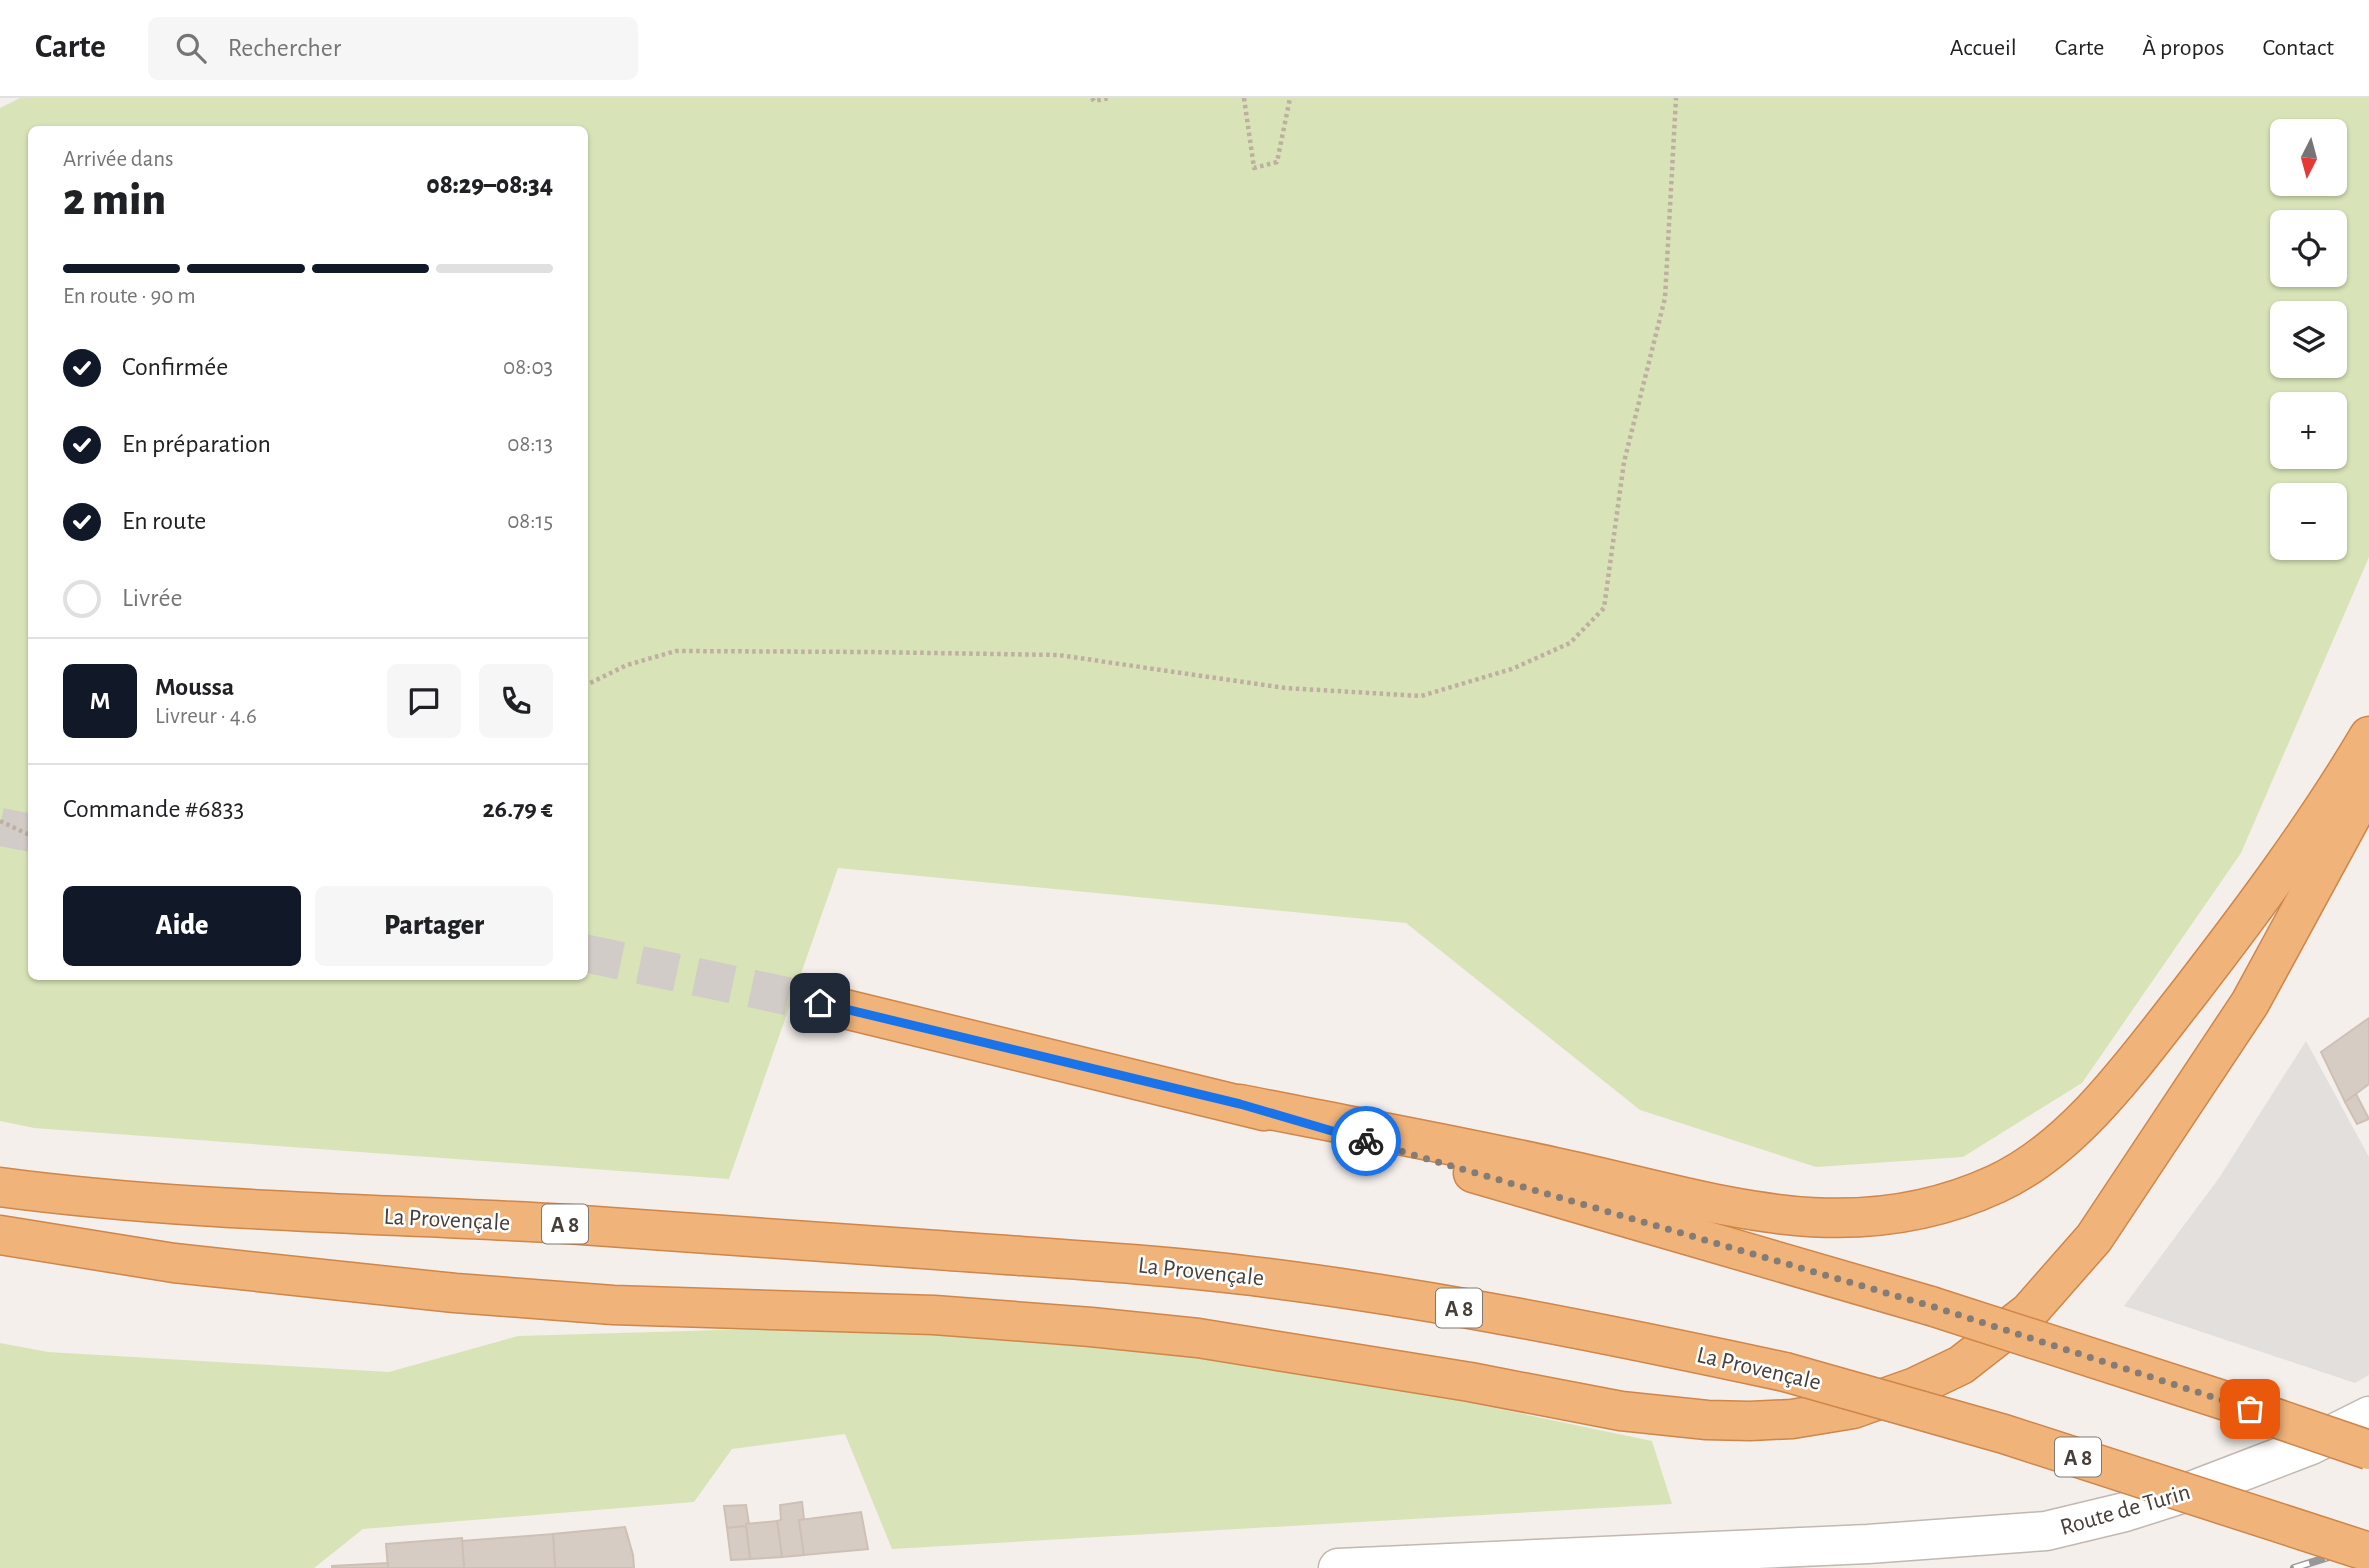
<!DOCTYPE html>
<html lang="fr">
<meta charset="utf-8">
<style>
body{margin:0;font-family:"Alegreya Sans",sans-serif;background:#f6f6f6;color:#202124;height:100vh;display:flex;flex-direction:column;font-size:26px;white-space:nowrap}
*{box-sizing:border-box;margin:0}
p{font-size:23px;color:#757577}
.icon{flex:none;width:38px;height:38px;fill:none;stroke:currentColor;stroke-width:2;stroke-linecap:round;stroke-linejoin:round}
.map{position:relative;flex:1;overflow:hidden}
.drawer{position:absolute;left:28px;top:28px;width:560px;height:854px;display:flex;flex-direction:column;background:#fff;border-radius:10px;box-shadow:0 2px 5px #0004}
.drawer>*{flex:none}
.needle{width:46px;rotate:186deg}
.buttons{position:absolute;left:2270px;top:21px;display:grid;gap:14px}
.buttons a{display:grid;place-items:center;width:77px;height:77px;border-radius:10px;background:#fff;box-shadow:0 2px 5px #0004;font-size:35px}
.pin{position:absolute;display:grid;place-items:center;width:60px;height:60px;color:#fff;margin:-30px;border-radius:14px;box-shadow:0 4px 10px #0006}
.courier{position:absolute;display:grid;place-items:center;width:70px;height:70px;margin:-35px;border:5px solid #1a73e8;border-radius:50%;background:#fff;color:#222;box-shadow:0 2px 9px #0007}
.summary em{font-style:normal;font-weight:800}
.summary div{display:flex;flex-direction:column-reverse}
.summary{display:flex;align-items:center;justify-content:space-between;height:119px;padding:0 35px}
h1{font-size:46px;font-weight:800;line-height:52px}
.bar{display:grid;grid-template-columns:repeat(4,1fr);gap:10px 7px;align-content:center;height:84px;padding:0 35px}
.bar i{height:9px;border-radius:5px;background:#e0e0e0}
.bar .on{background:#111827}
.bar p{grid-column:span 4}
.line{display:flex;align-items:center;gap:18px;padding:0 35px;border-top:2px solid #e0e0e0}
.line div{flex:1}
.round{display:grid;place-items:center;flex:none;width:74px;height:74px;border-radius:10px;background:#f6f6f6}
ol{padding:0 35px;list-style:none}
li{display:flex;align-items:center;gap:21px;height:77px}
li p{margin-inline-start:auto}
li .icon{padding:7px;border-radius:50%;background:#111827;color:#fff;stroke-width:4}
li:last-child{color:#757577}
li i{width:38px;height:38px;border:4px solid #e0e0e0;border-radius:50%}
.button{display:flex;gap:14px;margin-top:auto;padding:14px 35px}
.button a{flex:1;height:80px;border-radius:10px;background:#111827;color:#fff;font-size:28px;font-weight:800;line-height:80px;text-align:center}
.button a+a{background:#f6f6f6;color:#202124}
header{display:flex;align-items:center;gap:42px;box-sizing:border-box;height:98px;padding:0 35px;background:#fff;border-bottom:2px solid #e0e0e0}
header strong{font-size:33px}
nav{display:flex;gap:38px;margin-inline-start:auto;font-size:24px}
.search{width:490px;height:63px;background:#f6f6f6;display:flex;align-items:center;gap:18px;box-sizing:border-box;padding:0 24px;border-radius:10px;color:#757577;font-size:26px}
.map>svg:first-child{display:block}
.industrial{fill:#e3dfdc}
.green{fill:#d8e4b8;fill-rule:evenodd}
.building{fill:#d7ccc4;stroke:#cec0b5;stroke-width:2}
.lines{fill:none;stroke-linecap:round;stroke-linejoin:round}
.highway-tunnel{stroke:#d1ccc7;stroke-width:38;stroke-dasharray:38 19;stroke-linecap:butt}
.minor-casing{stroke:#c1b8b1;stroke-width:41}
.highway-casing{stroke:#cf864a;stroke-width:41}
.path{stroke:#bfafa1;stroke-width:4.5;stroke-dasharray:3.5 3.5;stroke-linecap:butt}
.minor{stroke:#fff;stroke-width:38}
.highway{stroke:#f0b379;stroke-width:38}
.rail-casing{stroke:#989898;stroke-width:8}
.rail{stroke:#fff;stroke-width:5;stroke-dasharray:16;stroke-linecap:butt}
.highway-bridge-casing{stroke:#cf864a;stroke-width:41;stroke-linecap:butt}
.highway-bridge{stroke:#f0b379;stroke-width:38}
.done{stroke:#847d77;stroke-width:7;stroke-dasharray:0 12.6}
.route{stroke:#1a73e8;stroke-width:9}
.labels{text-anchor:middle;stroke-width:5;stroke-linejoin:round;paint-order:stroke}
.shield{fill:#fff;stroke:#7e7974;stroke-width:2}
.shield-label{font-size:23px;font-weight:bold;fill:#473f39}
.street-label{font-size:24px;fill:#473f39;stroke:#fff}
</style>
<header>
<strong>Carte</strong>
<div class="search"><svg class="icon" aria-label="search" viewBox="0 0 24 24"><circle cx="10" cy="10" r="6"/><path d="M15 15l6 6"/></svg>Rechercher</div>
<nav><a>Accueil</a><a>Carte</a><a>À propos</a><a>Contact</a></nav>
</header>
<div class="map">
<svg width="2369" height="1470" viewBox="0 0 2369 1470">
<rect width="100%" height="100%" fill="#f4efeb"/>
<polygon class="industrial" points="2306,943 2369,1059 2369,1277 2355,1285 2124,1208 2219,1080"/>
<g class="green">
<path d="M20,0H2369V459L2241,755L2082,985L1963,1059L1816,1069L1640,1012L1406,825L838,770L729,1081L34,1030L0,1023V10ZM32,32H584V878H32ZM2282,33H2334V86H2282ZM2282,124H2334V177H2282ZM2282,215H2334V268H2282ZM2282,306H2334V359H2282ZM2282,397H2334V450H2282Z"/>
<polygon points="789,1230 1101,1244 1404,1291 1652,1343 1672,1406 892,1451 845,1336 732,1351 694,1404 363,1431 314,1470 0,1470 0,1245 48,1254 389,1274 518,1238"/>
</g>
<g class="building">
<polygon points="2369,920 2369,986 2345,1004 2321,954"/>
<polygon points="2356,996 2369,1021 2357,1026 2345,1004"/>
<polygon points="802,1404 804,1421 799,1422 804,1457 782,1459 777,1423 781,1422 780,1407"/>
<polygon points="746,1407 749,1426 746,1426 746,1428 727,1430 724,1408"/>
<polygon points="861,1414 868,1451 804,1457 799,1422"/>
<polygon points="777,1423 782,1459 750,1461 746,1426"/>
<polygon points="746,1428 750,1461 731,1462 727,1430"/>
<polygon points="625,1429 633,1457 634,1470 555,1470 553,1436"/>
<polygon points="553,1436 555,1470 464,1470 462,1443"/>
<polygon points="462,1440 464,1470 388,1470 386,1446"/>
<polygon points="388,1465 388,1470 332,1470 332,1468"/>
</g>
<g class="lines">
<g class="highway-tunnel">
<polyline points="0,729 32,735"/>
<polyline points="584,855 820,905"/>
</g>
<g class="minor-casing">
<polyline id="minor" points="1338,1470 1868,1446 2046,1433 2125,1414 2191,1393 2311,1347 2369,1318"/>
</g>
<g class="highway-casing">
<g id="highway">
<polyline points="820,905 1264,1013"/>
<path d="M1240,1006C1345,1027 1451,1046 1555,1069C1707,1101 1844,1156 1996,1086C2075,1050 2136,962 2189,895C2253,812 2315,729 2369,638"/>
<polyline points="1473,1075 1931,1208"/>
<path d="M0,1089C188,1114 378,1115 567,1126C691,1134 814,1144 937,1152C1042,1160 1147,1165 1252,1178C1431,1200 1608,1236 1785,1274"/>
<polyline points="0,1137 174,1165 455,1195 613,1207 934,1217 1091,1229 1198,1240 1470,1284 1621,1313 1707,1322 1750,1323 1792,1321 1853,1311 1915,1289 1961,1267 2029,1214 2094,1140 2250,905 2369,686"/>
</g>
</g>
<g class="path">
<polyline points="1092,0 1094,3 1110,0"/>
<polyline points="1244,0 1254,70 1277,64 1290,0"/>
<polyline points="584,588 627,567 676,553 869,554 1058,557 1285,590 1421,598 1512,571 1570,545 1604,510 1624,364 1665,200 1676,0"/>
<polyline points="0,723 32,738"/>
</g>
<use href="#minor" class="minor"/>
<use href="#highway" class="highway"/>
<g class="rail-casing">
<polyline id="rail" points="2294,1470 2369,1446"/>
</g>
<use href="#rail" class="rail"/>
<g class="highway-bridge-casing">
<g id="highway-bridge">
<polyline points="1931,1208 2226,1303 2369,1352"/>
<polyline points="1785,1274 2004,1336 2369,1454"/>
</g>
</g>
<use href="#highway-bridge" class="highway-bridge"/>
</g>
<g class="lines">
<polyline class="done" points="1366,1043 1931,1208 2250,1311"/>
<polyline class="route" points="820,905 1240,1006 1366,1043"/>
</g>
<g class="labels">
<g class="shield">
<rect x="542" y="1106.5" width="46" height="39" rx="5"/>
<rect x="1436" y="1190.5" width="46" height="39" rx="5"/>
<rect x="2055" y="1339.5" width="46" height="39" rx="5"/>
</g>
<g class="shield-label">
<text x="565" y="1134">A 8</text>
<text x="1459" y="1218">A 8</text>
<text x="2078" y="1367">A 8</text>
</g>
<g class="street-label">
<text transform="translate(447 1121) rotate(3)" y="8">La Provençale</text>
<text transform="translate(1201 1173) rotate(6)" y="8">La Provençale</text>
<text transform="translate(1759 1270) rotate(13)" y="8">La Provençale</text>
<text transform="translate(2125 1411) rotate(-16)" y="8">Route de Turin</text>
</g>
</g>
</svg>
<div class="buttons">
<a><svg class="needle" viewBox="-14 -14 28 28"><path d="M0-13l5 13h-10z" fill="#e53935"/><path d="M0 13l5-13h-10z" fill="#757577"/></svg></a>
<a><svg class="icon" aria-label="locate" viewBox="0 0 24 24"><circle cx="12" cy="12" r="6"/><path d="M12 2v4M12 18v4M2 12h4M18 12h4"/></svg></a>
<a><svg class="icon" aria-label="layers" viewBox="0 0 24 24"><path d="M12 4l9 5-9 5-9-5zM3 14l9 5 9-5"/></svg></a>
<a>+</a>
<a>−</a>
</div>
<div class="pin" style="left:2250px;top:1311px;background:#ea580c"><svg class="icon" aria-label="bag" viewBox="0 0 24 24"><path d="M5 8h14l-1 12H6zM9 8a3 3 0 0 1 6 0"/></svg></div>
<div class="pin" style="left:820px;top:905px;background:#1f2937"><svg class="icon" aria-label="home" viewBox="0 0 24 24"><path d="M3 11l9-7 9 7M6 9v11h12V9"/></svg></div>
<div class="courier" style="left:1366px;top:1043px"><svg class="icon" aria-label="bike" viewBox="0 0 24 24"><circle cx="6" cy="16" r="4"/><circle cx="18" cy="16" r="4"/><path d="M6 16l4-8h5l3 8M10 8l3 8H6M13 5h3"/></svg></div>
<section class="drawer">
<div class="summary"><div><h1>2 min</h1><p>Arrivée dans</p></div><em>08:29–08:34</em></div>
<div class="bar"><i class="on"></i><i class="on"></i><i class="on"></i><i></i><p>En route · 90 m</p></div>
<ol>
<li><svg class="icon" aria-label="check" viewBox="0 0 24 24"><path d="M5 12l5 5 9-10"/></svg>Confirmée<p>08:03</p></li>
<li><svg class="icon" aria-label="check" viewBox="0 0 24 24"><path d="M5 12l5 5 9-10"/></svg>En préparation<p>08:13</p></li>
<li><svg class="icon" aria-label="check" viewBox="0 0 24 24"><path d="M5 12l5 5 9-10"/></svg>En route<p>08:15</p></li>
<li><i></i>Livrée</li>
</ol>
<div class="line" style="height:126px"><b class="round" style="background:#111827;color:#fff">M</b><div><b>Moussa</b><p>Livreur · 4.6</p></div><a class="round"><svg class="icon" aria-label="chat" viewBox="0 0 24 24"><path d="M4 5h16v11H9l-5 4z"/></svg></a><a class="round"><svg class="icon" aria-label="phone" viewBox="0 0 24 24"><path d="M5 4h4l2 5-3 2q2 4 5 5l2-3 5 2v4C11 20 4 13 5 4z"/></svg></a></div>
<div class="line" style="height:91px"><div>Commande #6833</div><b>26.79 €</b></div>
<div class="button"><a>Aide</a><a>Partager</a></div>
</section>
</div>
